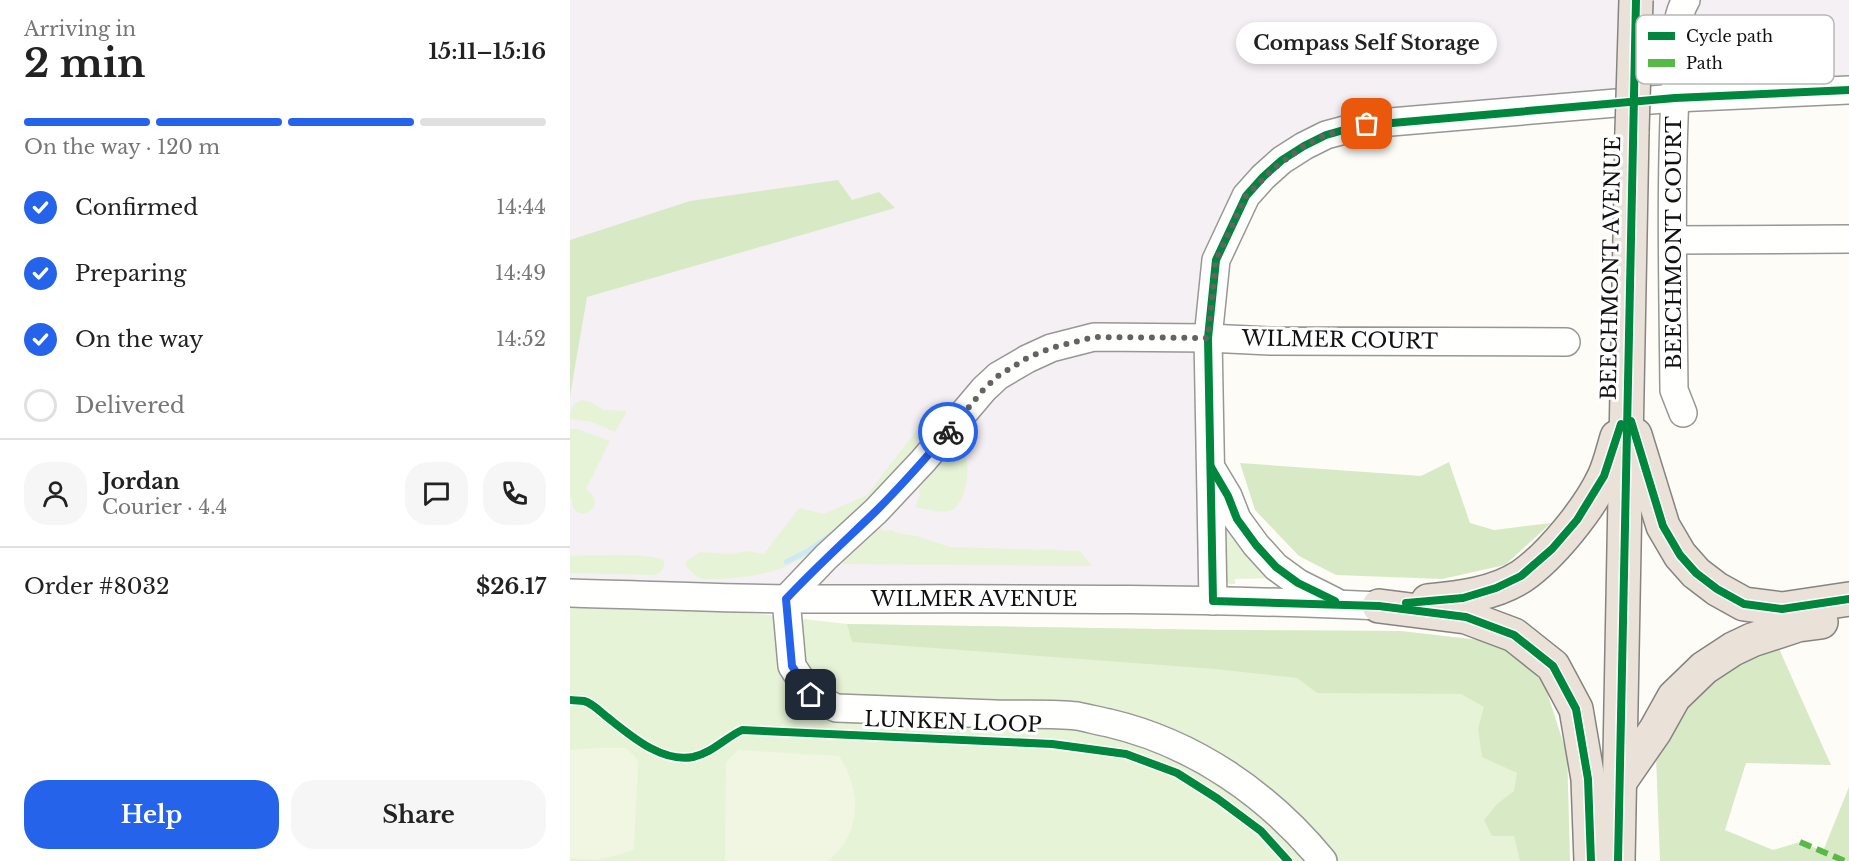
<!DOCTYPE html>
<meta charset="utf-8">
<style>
body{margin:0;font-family:"Libre Baskerville",serif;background:#f6f6f6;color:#222;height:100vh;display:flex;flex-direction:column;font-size:22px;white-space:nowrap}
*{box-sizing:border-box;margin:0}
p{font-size:20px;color:#767676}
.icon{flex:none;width:33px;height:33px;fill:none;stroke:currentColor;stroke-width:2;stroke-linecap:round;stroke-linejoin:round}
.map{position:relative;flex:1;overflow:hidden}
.sheet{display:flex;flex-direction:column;background:#fff;width:570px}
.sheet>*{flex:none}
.pin{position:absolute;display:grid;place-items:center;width:51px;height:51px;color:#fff;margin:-26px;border-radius:12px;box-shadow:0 3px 9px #0006}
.courier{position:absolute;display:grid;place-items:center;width:60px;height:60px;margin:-30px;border:4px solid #2563eb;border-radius:50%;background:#fff;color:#222;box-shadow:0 2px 8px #0007}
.bubble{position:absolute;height:42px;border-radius:21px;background:#fff;box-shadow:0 3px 9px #0003;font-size:20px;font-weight:800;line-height:42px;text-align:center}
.headline em{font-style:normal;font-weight:800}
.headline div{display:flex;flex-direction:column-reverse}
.headline{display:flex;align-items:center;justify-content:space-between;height:102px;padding:0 24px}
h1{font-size:39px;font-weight:800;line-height:45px}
.bar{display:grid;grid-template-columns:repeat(4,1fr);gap:9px 6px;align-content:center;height:72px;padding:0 24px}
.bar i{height:8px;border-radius:4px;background:#e0e0e0}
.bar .current{background:#2563eb}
.bar p{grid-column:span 4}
.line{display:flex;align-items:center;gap:15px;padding:0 24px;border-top:2px solid #e0e0e0}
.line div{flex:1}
.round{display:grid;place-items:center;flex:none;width:63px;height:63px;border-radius:24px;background:#f6f6f6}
ol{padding:0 24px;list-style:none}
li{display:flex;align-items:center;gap:18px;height:66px}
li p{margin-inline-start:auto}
li .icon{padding:6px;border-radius:50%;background:#2563eb;color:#fff;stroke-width:4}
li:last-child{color:#767676}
li i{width:33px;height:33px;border:3px solid #e0e0e0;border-radius:50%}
.cta{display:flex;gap:12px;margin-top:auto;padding:12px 24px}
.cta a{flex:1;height:69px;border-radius:24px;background:#2563eb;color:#fff;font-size:24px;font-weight:800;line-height:69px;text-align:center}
.cta a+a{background:#f6f6f6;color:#222}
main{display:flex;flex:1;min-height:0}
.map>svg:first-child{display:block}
.industrial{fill:#f5f0f3}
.green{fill:#e7f3d7}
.forest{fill:#d8eac5}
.pitch{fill:#f0f6e1}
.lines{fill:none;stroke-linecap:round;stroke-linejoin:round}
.stream{stroke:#cde8f7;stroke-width:5}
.minor-casing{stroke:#979795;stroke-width:30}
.highway-casing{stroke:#858482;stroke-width:36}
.minor{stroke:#fffffe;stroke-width:27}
.highway{stroke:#eae1d8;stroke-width:33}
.highway-bridge-casing{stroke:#858482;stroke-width:36;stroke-linecap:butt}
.highway-bridge{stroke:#eae1d8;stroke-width:33}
.quiet{stroke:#58b947;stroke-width:6;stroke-dasharray:12 6;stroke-linecap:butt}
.cycleway-casing{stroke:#fff;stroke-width:11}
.cycleway{stroke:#00873e;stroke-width:8}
.done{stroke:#646362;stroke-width:6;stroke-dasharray:0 10.8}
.route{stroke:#2563eb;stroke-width:8}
.labels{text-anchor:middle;stroke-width:6;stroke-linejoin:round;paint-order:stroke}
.street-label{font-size:21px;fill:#111;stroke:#fff}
.key{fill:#fff;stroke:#b8b8b8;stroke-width:1.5}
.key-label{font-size:16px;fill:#111}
</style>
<main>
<section class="sheet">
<div class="headline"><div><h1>2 min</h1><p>Arriving in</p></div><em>15:11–15:16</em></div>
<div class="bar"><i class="current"></i><i class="current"></i><i class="current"></i><i></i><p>On the way · 120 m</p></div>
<ol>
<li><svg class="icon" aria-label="check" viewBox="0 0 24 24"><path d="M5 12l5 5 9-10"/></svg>Confirmed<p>14:44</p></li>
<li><svg class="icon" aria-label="check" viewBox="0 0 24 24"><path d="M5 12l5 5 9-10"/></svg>Preparing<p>14:49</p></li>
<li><svg class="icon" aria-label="check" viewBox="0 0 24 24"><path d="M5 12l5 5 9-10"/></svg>On the way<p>14:52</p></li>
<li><i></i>Delivered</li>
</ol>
<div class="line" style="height:108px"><a class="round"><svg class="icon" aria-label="person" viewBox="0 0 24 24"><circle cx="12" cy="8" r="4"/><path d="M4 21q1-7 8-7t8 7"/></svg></a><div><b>Jordan</b><p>Courier · 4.4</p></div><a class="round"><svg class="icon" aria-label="chat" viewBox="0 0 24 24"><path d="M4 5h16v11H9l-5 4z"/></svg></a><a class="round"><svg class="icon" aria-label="phone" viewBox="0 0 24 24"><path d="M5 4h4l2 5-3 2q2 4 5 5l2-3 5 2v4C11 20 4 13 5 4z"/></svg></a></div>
<div class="line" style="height:78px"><div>Order #8032</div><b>$26.17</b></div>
<div class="cta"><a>Help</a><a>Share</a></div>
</section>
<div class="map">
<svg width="1279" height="861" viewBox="0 0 1279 861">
<rect width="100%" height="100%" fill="#fdfcf7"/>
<polygon class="industrial" points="0,0 1279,0 1279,90 797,124 712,160 646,260 643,601 0,589"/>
<g class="green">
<path d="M12,400L21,402L34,410L57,411L45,432L22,422L0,419C0,408 2,404 12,400Z"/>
<path d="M0,429H7L40,441L16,489C43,507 0,528 2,499L0,497Z"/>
<path d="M346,431L350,436L335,466L265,531L238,550L212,562L214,565L238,553L268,532C261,539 254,546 246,551C212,574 172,580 132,579L126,576L116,566V561L130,552L161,554L176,551L194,554L229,508L254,514L297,495Z"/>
<path d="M393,451C402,464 397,506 379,511C368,513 355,509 345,507L350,495L349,489L375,456H383Z"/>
<polygon points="656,521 712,578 665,579 665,584 659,584 657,582"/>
<polygon points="306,525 314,531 323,530 326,533 347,536 380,547 510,551 522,566 273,564 272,557"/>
<path d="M0,556C18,556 83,552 94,561C95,568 91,572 86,575L0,573Z"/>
<polygon points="0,604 48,605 189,614 277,624 648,630 830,631 909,640 997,754 1000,861 0,861"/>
</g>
<g class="forest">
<polygon points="268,180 282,200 309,192 325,208 17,297 0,396 0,240 120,201"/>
<polygon points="879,462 900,523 924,530 981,523 935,565 872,579 766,575 729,556 685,510 670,463 851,476"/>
<polygon points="277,624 648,630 830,631 909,640 943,653 974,683 997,754 1000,861 950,861 944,836 922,836 914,820 927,804 944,791 947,773 912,757 908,728 914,707 891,694 747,693 727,678 645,669 282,642"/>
<polygon points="1202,633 1261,765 1176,763 1155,830 1203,850 1230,842 1253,851 1279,787 1279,861 1090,861 1085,731 1104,697"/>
</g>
<g class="pitch">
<path d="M28,748H56L68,760L64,849C40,859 26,861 0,858V750Z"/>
<path d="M168,750L269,756C286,783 292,813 275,842C271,849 264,855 259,861H157L155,859L156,762Z"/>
</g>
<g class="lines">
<polyline class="stream" points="216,562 238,551 259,536"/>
<g class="minor-casing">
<g id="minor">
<polyline points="1103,240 1279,239"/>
<path d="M1113,413L1104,390C1103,286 1100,180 1106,76C1107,52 1103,21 1116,0"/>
<polyline points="643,471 658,496 667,519 686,545 706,567 728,583 764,601"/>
<path d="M0,593C73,595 145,598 218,599C415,599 612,597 809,606"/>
<polyline points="216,599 256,557 306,511 353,461 414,389 428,376 457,359 481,348 524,337 638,338 700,341 996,342"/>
<path d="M216,599L222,666L241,695L266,708C319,710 372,712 425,714C452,715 481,713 507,716C518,718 528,721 539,723C624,743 698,794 753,861"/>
<polyline points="643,601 638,338 646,260 676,196 693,177 712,160 734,146 756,135 797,124 1105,98 1279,90"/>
</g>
</g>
<g class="highway-casing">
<g id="highway">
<polyline points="1065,435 1093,526 1110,555 1126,573 1147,589 1174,604 1212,609 1279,599"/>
<path d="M858,601C889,598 925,594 952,576C981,556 1019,509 1034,477C1040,464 1043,450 1047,437"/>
<polyline points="809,606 896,617 944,635 983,666 1006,709 1018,779 1021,861"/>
<polyline points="1049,783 1085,731 1104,697 1134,668 1163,649 1182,640 1228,625 1251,622"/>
<polyline points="1048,861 1062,131"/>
</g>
</g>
<use href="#minor" class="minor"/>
<use href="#highway" class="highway"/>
<g class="highway-bridge-casing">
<polyline id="highway-bridge" points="1062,131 1066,0"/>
</g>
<use href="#highway-bridge" class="highway-bridge"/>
<polyline class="quiet" points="1230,842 1275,861"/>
<g class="cycleway-casing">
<g id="cycleway">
<polyline points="1061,421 1093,526 1110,555 1126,573 1147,589 1174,604 1212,609 1279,599"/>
<polyline points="641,467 658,496 667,519 686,545 706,567 728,583 765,601"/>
<polyline points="836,603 893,598 926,588 951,576 982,549 1007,520 1034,476 1051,424"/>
<path d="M0,700C4,701 10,700 14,701C22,703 31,712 37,717C60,735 91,763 123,757C142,753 155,738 172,730L482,744L556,754L607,773L648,799L691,831L718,861"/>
<polyline points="1021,861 1018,779 1006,709 983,666 944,635 896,617 809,606 643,601 638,338 646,260 676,196 693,177 712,160 734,146 756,135 788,126 1105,98 1279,90"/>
<polyline points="1048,861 1066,0"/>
</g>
</g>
<use href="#cycleway" class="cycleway"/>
</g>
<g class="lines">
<polyline class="done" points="378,432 414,389 428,376 457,358 481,348 524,337 638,338 646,260 676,196 703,169 734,146 756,135 797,124"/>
<path class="route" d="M241,695L222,666L216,599C245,568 276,540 306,511C331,486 355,459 378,432"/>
</g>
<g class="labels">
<g class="street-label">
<text transform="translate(1104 243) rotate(-90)" y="7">BEECHMONT COURT</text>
<text transform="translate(1041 268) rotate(-89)" y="7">BEECHMONT AVENUE</text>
<text transform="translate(770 340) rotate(1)" y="7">WILMER COURT</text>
<text x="404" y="606">WILMER AVENUE</text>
<text transform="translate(383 722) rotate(2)" y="7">LUNKEN LOOP</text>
</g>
</g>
<rect x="1066" y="15" width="198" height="69" rx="9" class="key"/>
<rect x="1078" y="32" width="27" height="8" fill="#00873e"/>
<rect x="1078" y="59" width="27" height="8" fill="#58b947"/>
<g class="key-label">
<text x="1116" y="42">Cycle path</text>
<text x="1116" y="69">Path</text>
</g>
</svg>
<div class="pin" style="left:797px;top:124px;background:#ea580c"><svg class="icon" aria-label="bag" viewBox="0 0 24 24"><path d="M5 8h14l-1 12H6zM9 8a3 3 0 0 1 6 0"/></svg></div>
<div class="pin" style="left:241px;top:695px;background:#1f2937"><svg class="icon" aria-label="home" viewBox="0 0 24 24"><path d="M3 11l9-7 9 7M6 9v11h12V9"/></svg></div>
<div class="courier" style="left:378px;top:432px"><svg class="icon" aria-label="bike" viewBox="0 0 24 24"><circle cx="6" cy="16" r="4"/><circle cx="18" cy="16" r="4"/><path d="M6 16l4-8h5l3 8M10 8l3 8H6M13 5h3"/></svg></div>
<div class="bubble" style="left:666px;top:22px;width:261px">Compass Self Storage</div>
</div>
</main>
